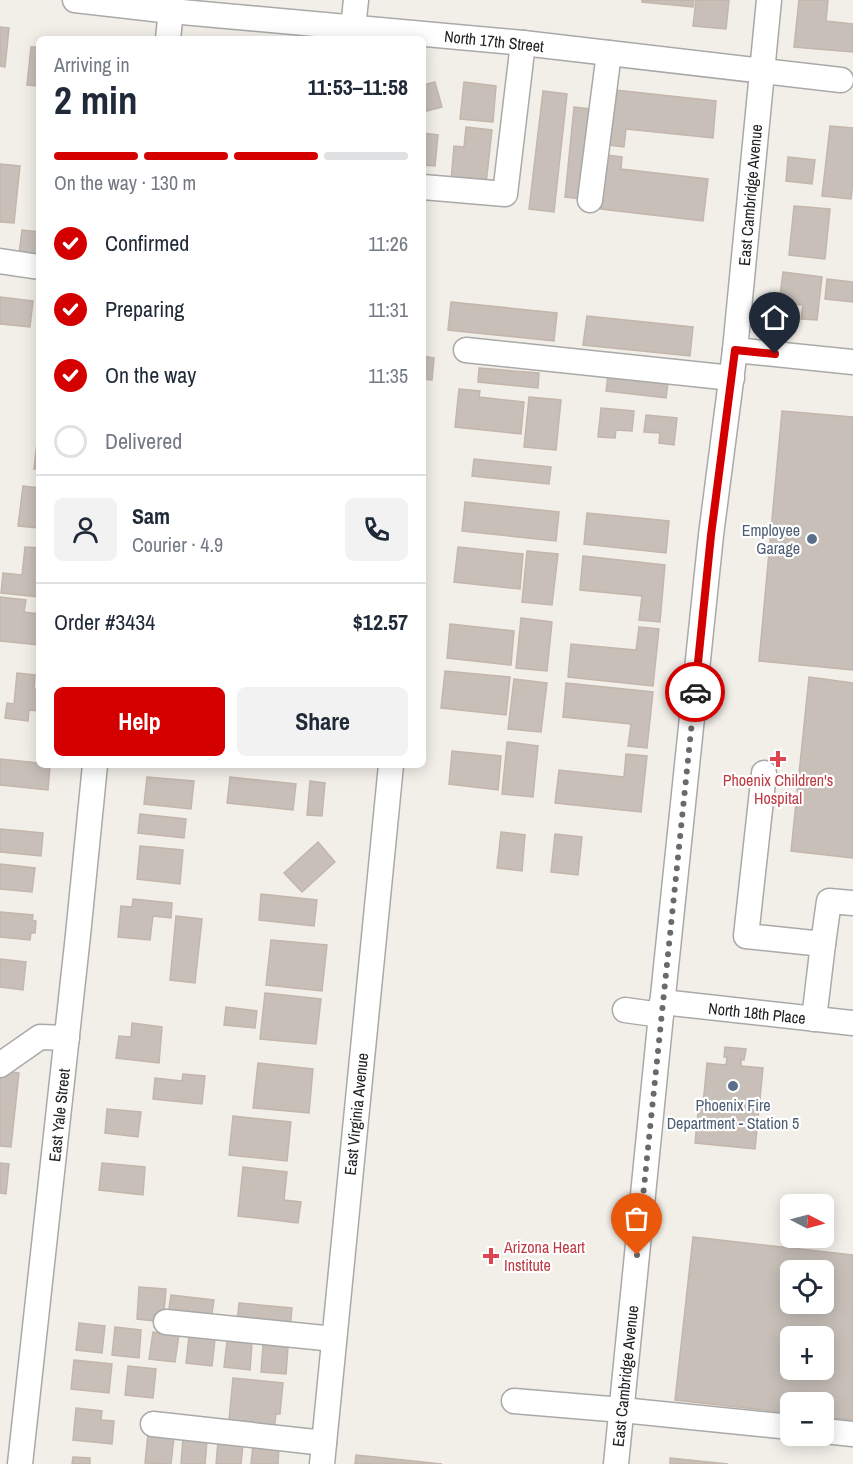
<!DOCTYPE html>
<meta charset="utf-8">
<style>
body{margin:0;font-family:"Archivo Narrow",sans-serif;background:#f2f2f3;color:#1f2937;height:100vh;display:flex;flex-direction:column;font-size:22px;white-space:nowrap}
*{box-sizing:border-box;margin:0}
p{font-size:20px;color:#747a83}
.icon{flex:none;width:33px;height:33px;fill:none;stroke:currentColor;stroke-width:2;stroke-linecap:round;stroke-linejoin:round}
.map{position:relative;flex:1;overflow:hidden}
.drawer{position:absolute;left:36px;top:36px;width:390px;height:732px;display:flex;flex-direction:column;background:#fff;border-radius:9px;box-shadow:0 3px 15px #0003}
.drawer>*{flex:none}
.needle{width:39px;rotate:96deg}
.controls{position:absolute;left:780px;top:1194px;display:grid;gap:12px}
.controls a{display:grid;place-items:center;width:54px;height:54px;border-radius:9px;background:#fff;box-shadow:0 3px 15px #0003;font-size:30px}
.pin{position:absolute;display:grid;place-items:center;width:51px;height:51px;color:#fff;margin:-62px -26px;border-radius:50% 50% 50% 0;rotate:-45deg;box-shadow:0 0 6px #0007}
.pin .icon{rotate:45deg}
.courier{position:absolute;display:grid;place-items:center;width:60px;height:60px;margin:-30px;border:4px solid #d40000;border-radius:50%;background:#fff;color:#222;box-shadow:0 2px 8px #0007}
.head em{font-style:normal;font-weight:800}
.head div{display:flex;flex-direction:column-reverse}
.head{display:flex;align-items:center;justify-content:space-between;height:102px;padding:0 18px}
h1{font-size:39px;font-weight:800;line-height:45px}
.bar{display:grid;grid-template-columns:repeat(4,1fr);gap:9px 6px;align-content:center;height:72px;padding:0 18px}
.bar i{height:8px;border-radius:4px;background:#e0e1e3}
.bar .on{background:#d40000}
.bar p{grid-column:span 4}
.line{display:flex;align-items:center;gap:15px;padding:0 18px;border-top:2px solid #e0e1e3}
.line div{flex:1}
.round{display:grid;place-items:center;flex:none;width:63px;height:63px;border-radius:9px;background:#f2f2f3}
ol{padding:0 18px;list-style:none}
li{display:flex;align-items:center;gap:18px;height:66px}
li p{margin-inline-start:auto}
li .icon{padding:6px;border-radius:50%;background:#d40000;color:#fff;stroke-width:4}
li:last-child{color:#747a83}
li i{width:33px;height:33px;border:3px solid #e0e1e3;border-radius:50%}
.button{display:flex;gap:12px;margin-top:auto;padding:12px 18px}
.button a{flex:1;height:69px;border-radius:9px;background:#d40000;color:#fff;font-size:24px;font-weight:800;line-height:69px;text-align:center}
.button a+a{background:#f2f2f3;color:#1f2937}
.map>svg:first-child{display:block}
.building{fill:#c7bfb8;stroke:#c4b6ab;stroke-width:1.5;fill-rule:evenodd}
.lines{fill:none;stroke-linecap:round;stroke-linejoin:round}
.minor-casing{stroke:#a9a9a9;stroke-width:27}
.minor{stroke:#fff;stroke-width:24}
.done{stroke:#6b6a68;stroke-width:6;stroke-dasharray:0 10.8}
.route{stroke:#d40000;stroke-width:8}
.service-dot{fill:#5c6f8a;stroke:#fff;stroke-width:2}
.health-dot{fill:#e0444e;stroke:#fff;stroke-width:2}
.labels{text-anchor:middle;stroke-width:4.5;stroke-linejoin:round;paint-order:stroke}
.street-label{font-size:16px;fill:#222;stroke:#fff}
.service-label{font-size:16px;fill:#4e5e75;stroke:#fff;text-anchor:end}
.health-label{font-size:16px;fill:#be3a42;stroke:#fff}
</style>
<div class="map">
<svg width="853" height="1464" viewBox="0 0 853 1464">
<rect width="100%" height="100%" fill="#f2efe9"/>
<g class="building">
<polygon points="642,0 694,0 693,7 642,2"/>
<polygon points="696,0 729,0 726,29 693,26"/>
<polygon points="799,0 828,0 826,21 853,24 853,52 794,47"/>
<polygon points="0,27 9,28 5,67 0,66"/>
<polygon points="31,47 39,47 39,86 27,85"/>
<polygon points="435,82 442,107 423,112 423,85"/>
<polygon points="464,82 496,86 493,122 460,119"/>
<polygon points="615,90 716,101 713,138 626,129 624,147 609,145"/>
<polygon points="543,91 567,94 554,212 529,209"/>
<polygon points="574,107 590,109 581,199 565,197"/>
<polygon points="830,126 853,128 853,181 851,199 822,196"/>
<polygon points="466,127 492,130 486,184 451,181 454,146 464,147"/>
<polygon points="423,133 438,135 435,166 423,165"/>
<polygon points="607,155 622,157 621,169 708,179 703,221 601,209"/>
<polygon points="788,157 815,160 812,184 786,181"/>
<polygon points="0,164 20,166 14,223 0,222"/>
<polygon points="794,206 830,209 825,259 789,255"/>
<polygon points="22,230 39,232 37,256 19,254"/>
<polygon points="783,272 822,277 817,320 801,319 803,305 779,303"/>
<polygon points="827,279 853,282 853,302 825,299"/>
<polygon points="0,297 33,301 30,327 0,324"/>
<polygon points="451,302 557,313 554,341 448,330"/>
<polygon points="587,316 693,327 690,356 583,345"/>
<polygon points="423,356 434,358 432,380 423,379"/>
<polygon points="479,368 539,373 538,388 478,382"/>
<polygon points="608,375 668,382 666,398 606,391"/>
<polygon points="459,389 480,391 479,397 524,402 521,434 455,427"/>
<polygon points="529,397 561,400 556,450 524,447"/>
<polygon points="601,408 634,411 632,431 616,430 615,438 598,437"/>
<polygon points="782,411 853,417 853,670 759,661"/>
<polygon points="646,415 677,418 674,445 659,443 660,433 644,432"/>
<polygon points="37,443 39,444 39,469 34,469"/>
<polygon points="474,459 551,467 549,484 472,476"/>
<polygon points="23,486 39,488 39,528 18,526"/>
<polygon points="465,502 559,512 556,541 462,531"/>
<polygon points="587,513 669,521 666,553 584,544"/>
<polygon points="25,547 39,548 39,597 1,593 3,573 22,575"/>
<polygon points="458,547 523,554 520,589 454,582"/>
<polygon points="527,551 558,554 552,605 522,602"/>
<polygon points="583,556 665,565 660,622 639,620 642,596 580,590"/>
<polygon points="0,597 26,600 24,612 39,614 39,645 0,641"/>
<polygon points="521,618 552,622 547,671 516,668"/>
<polygon points="450,624 514,631 511,665 447,658"/>
<polygon points="639,627 659,629 653,686 568,677 571,644 636,650"/>
<polygon points="445,671 510,677 506,715 441,708"/>
<polygon points="17,673 35,675 34,689 39,689 39,711 29,710 28,721 5,718 7,703 14,704"/>
<polygon points="809,677 853,683 853,858 791,851"/>
<polygon points="514,679 547,683 541,732 508,729"/>
<polygon points="566,683 653,692 647,748 628,746 631,724 563,717"/>
<polygon points="507,742 538,746 533,797 502,794"/>
<polygon points="452,751 501,756 498,790 449,784"/>
<polygon points="626,754 647,756 641,812 555,803 559,770 624,777"/>
<polygon points="0,759 39,763 39,765 50,765 48,790 0,785"/>
<polygon points="147,777 194,781 191,809 144,804"/>
<polygon points="230,777 296,784 293,810 227,803"/>
<polygon points="310,781 325,783 322,816 307,815"/>
<polygon points="140,814 186,819 184,838 138,833"/>
<polygon points="0,829 43,833 41,856 0,852"/>
<polygon points="501,832 525,835 522,871 497,868"/>
<polygon points="555,834 582,837 578,875 551,872"/>
<polygon points="318,842 335,862 302,892 284,873"/>
<polygon points="140,846 183,850 180,884 137,879"/>
<polygon points="0,864 35,868 32,892 0,889"/>
<polygon points="261,894 317,900 314,926 259,920"/>
<polygon points="133,899 172,903 171,918 153,916 150,940 118,937 121,906 132,907"/>
<polygon points="0,912 33,915 32,920 36,921 35,933 31,933 30,940 0,937"/>
<polygon points="176,916 202,919 195,983 170,980"/>
<polygon points="271,940 327,945 322,991 266,985"/>
<polygon points="0,959 26,962 23,990 0,987"/>
<polygon points="265,993 321,999 316,1044 260,1039"/>
<polygon points="226,1007 257,1011 255,1028 224,1025"/>
<polygon points="132,1023 162,1027 159,1063 116,1058 119,1036 131,1037"/>
<polygon points="725,1047 746,1049 744,1060 741,1059 741,1066 763,1068 755,1149 695,1143 699,1104 703,1104 707,1063 726,1065 727,1057 724,1057"/>
<polygon points="258,1063 313,1069 309,1113 253,1108"/>
<polygon points="1,1071 19,1073 11,1147 0,1146 0,1083"/>
<polygon points="183,1074 205,1076 202,1104 153,1099 155,1078 182,1081"/>
<polygon points="107,1109 141,1112 138,1137 105,1133"/>
<polygon points="233,1116 291,1122 287,1161 229,1155"/>
<polygon points="0,1163 9,1164 6,1194 0,1193"/>
<polygon points="102,1163 145,1167 143,1195 99,1190"/>
<polygon points="243,1167 287,1172 284,1200 301,1202 298,1223 238,1216"/>
<path d="M693,1237L853,1255V1420L824,1417V1402H790V1413L675,1400ZM790,1270H824V1304H790ZM790,1336H824V1370H790Z"/>
<polygon points="139,1287 166,1289 163,1322 137,1319"/>
<polygon points="171,1295 214,1300 211,1320 168,1315"/>
<polygon points="239,1303 292,1308 290,1329 237,1323"/>
<polygon points="79,1323 105,1326 102,1353 76,1350"/>
<polygon points="115,1327 141,1330 139,1358 112,1355"/>
<polygon points="153,1332 179,1335 175,1362 149,1359"/>
<polygon points="189,1336 215,1339 212,1366 186,1363"/>
<polygon points="227,1341 252,1343 250,1370 224,1367"/>
<polygon points="263,1345 288,1347 286,1374 261,1372"/>
<polygon points="74,1360 112,1364 109,1393 71,1389"/>
<polygon points="128,1366 156,1369 153,1398 125,1395"/>
<polygon points="233,1378 283,1383 280,1414 276,1414 274,1430 251,1428 251,1422 229,1420"/>
<polygon points="76,1408 102,1411 101,1420 114,1421 112,1444 73,1440"/>
<polygon points="148,1434 174,1437 171,1464 145,1463"/>
<polygon points="183,1438 207,1440 205,1464 181,1464"/>
<polygon points="218,1441 243,1444 241,1464 216,1464"/>
<polygon points="253,1445 279,1447 278,1464 251,1464"/>
<polygon points="356,1455 442,1464 355,1464"/>
<polygon points="73,1457 90,1458 90,1464 72,1464"/>
<polygon points="670,1458 728,1464 670,1464"/>
</g>
<g class="lines">
<g class="minor-casing">
<g id="minor">
<polyline points="75,0 171,11 523,43 841,80"/>
<polyline points="353,28 356,0"/>
<polyline points="168,39 172,0"/>
<polyline points="423,187 505,194 523,43"/>
<polyline points="590,200 609,53"/>
<polyline points="0,261 39,267"/>
<polyline points="466,350 732,378"/>
<polyline points="735,350 853,362"/>
<polyline points="764,773 746,936 823,944 814,1019"/>
<polyline points="823,944 829,901 853,903"/>
<polyline points="662,1002 853,1023"/>
<polyline points="625,1010 661,1015"/>
<polyline points="0,1065 40,1037 67,1038"/>
<polyline points="166,1322 334,1339"/>
<polyline points="514,1401 622,1410 790,1427"/>
<polyline points="153,1424 324,1443"/>
<polyline points="824,1431 853,1434"/>
<polyline points="20,1464 78,935 95,765"/>
<polyline points="322,1464 391,765"/>
<polyline points="616,1464 661,1015 711,535 735,350 769,0"/>
</g>
</g>
<use href="#minor" class="minor"/>
</g>
<g class="lines">
<polyline class="done" points="637,1255 695,692"/>
<polyline class="route" points="695,692 711,535 735,350 775,354"/>
</g>
<g class="service-dot">
<circle cx="812" cy="539" r="6"/>
<circle cx="733" cy="1086" r="6"/>
</g>
<g class="health-dot">
<path d="M775 750h6v6h6v6h-6v6h-6v-6h-6v-6h6z"/>
<path d="M488 1247h6v6h6v6h-6v6h-6v-6h-6v-6h6z"/>
</g>
<g class="labels">
<g class="street-label">
<text transform="translate(494 41) rotate(6)" y="6">North 17th Street</text>
<text transform="translate(750 195) rotate(-85)" y="6">East Cambridge Avenue</text>
<text transform="translate(757 1013) rotate(6)" y="6">North 18th Place</text>
<text transform="translate(356 1114) rotate(-84)" y="6">East Virginia Avenue</text>
<text transform="translate(59 1115) rotate(-84)" y="6">East Yale Street</text>
<text transform="translate(625 1376) rotate(-84)" y="6">East Cambridge Avenue</text>
</g>
<g class="service-label">
<text x="800" y="536">Employee<tspan x="800" dy="18">Garage</tspan></text>
<text x="733" y="1111" text-anchor="middle">Phoenix Fire<tspan x="733" dy="18">Department - Station 5</tspan></text>
</g>
<g class="health-label">
<text x="778" y="786">Phoenix Children's<tspan x="778" dy="18">Hospital</tspan></text>
<text x="504" y="1253" text-anchor="start">Arizona Heart<tspan x="504" dy="18">Institute</tspan></text>
</g>
</g>
</svg>
<div class="controls">
<a><svg class="needle" viewBox="-14 -14 28 28"><path d="M0-13l5 13h-10z" fill="#e53935"/><path d="M0 13l5-13h-10z" fill="#747a83"/></svg></a>
<a><svg class="icon" aria-label="locate" viewBox="0 0 24 24"><circle cx="12" cy="12" r="6"/><path d="M12 2v4M12 18v4M2 12h4M18 12h4"/></svg></a>
<a>+</a>
<a>−</a>
</div>
<div class="pin" style="left:637px;top:1255px;background:#ea580c"><svg class="icon" aria-label="bag" viewBox="0 0 24 24"><path d="M5 8h14l-1 12H6zM9 8a3 3 0 0 1 6 0"/></svg></div>
<div class="pin" style="left:775px;top:354px;background:#1f2937"><svg class="icon" aria-label="home" viewBox="0 0 24 24"><path d="M3 11l9-7 9 7M6 9v11h12V9"/></svg></div>
<div class="courier" style="left:695px;top:692px"><svg class="icon" aria-label="car" viewBox="0 0 24 24"><path d="M5 17H2v-5l4-1 3-4h7l3 4 3 1v5h-3M9 17h6M6 11h13"/><circle cx="7" cy="17" r="2"/><circle cx="17" cy="17" r="2"/></svg></div>
<section class="drawer">
<div class="head"><div><h1>2 min</h1><p>Arriving in</p></div><em>11:53–11:58</em></div>
<div class="bar"><i class="on"></i><i class="on"></i><i class="on"></i><i></i><p>On the way · 130 m</p></div>
<ol>
<li><svg class="icon" aria-label="check" viewBox="0 0 24 24"><path d="M5 12l5 5 9-10"/></svg>Confirmed<p>11:26</p></li>
<li><svg class="icon" aria-label="check" viewBox="0 0 24 24"><path d="M5 12l5 5 9-10"/></svg>Preparing<p>11:31</p></li>
<li><svg class="icon" aria-label="check" viewBox="0 0 24 24"><path d="M5 12l5 5 9-10"/></svg>On the way<p>11:35</p></li>
<li><i></i>Delivered</li>
</ol>
<div class="line" style="height:108px"><a class="round"><svg class="icon" aria-label="person" viewBox="0 0 24 24"><circle cx="12" cy="8" r="4"/><path d="M4 21q1-7 8-7t8 7"/></svg></a><div><b>Sam</b><p>Courier · 4.9</p></div><a class="round"><svg class="icon" aria-label="phone" viewBox="0 0 24 24"><path d="M5 4h4l2 5-3 2q2 4 5 5l2-3 5 2v4C11 20 4 13 5 4z"/></svg></a></div>
<div class="line" style="height:78px"><div>Order #3434</div><b>$12.57</b></div>
<div class="button"><a>Help</a><a>Share</a></div>
</section>
</div>
